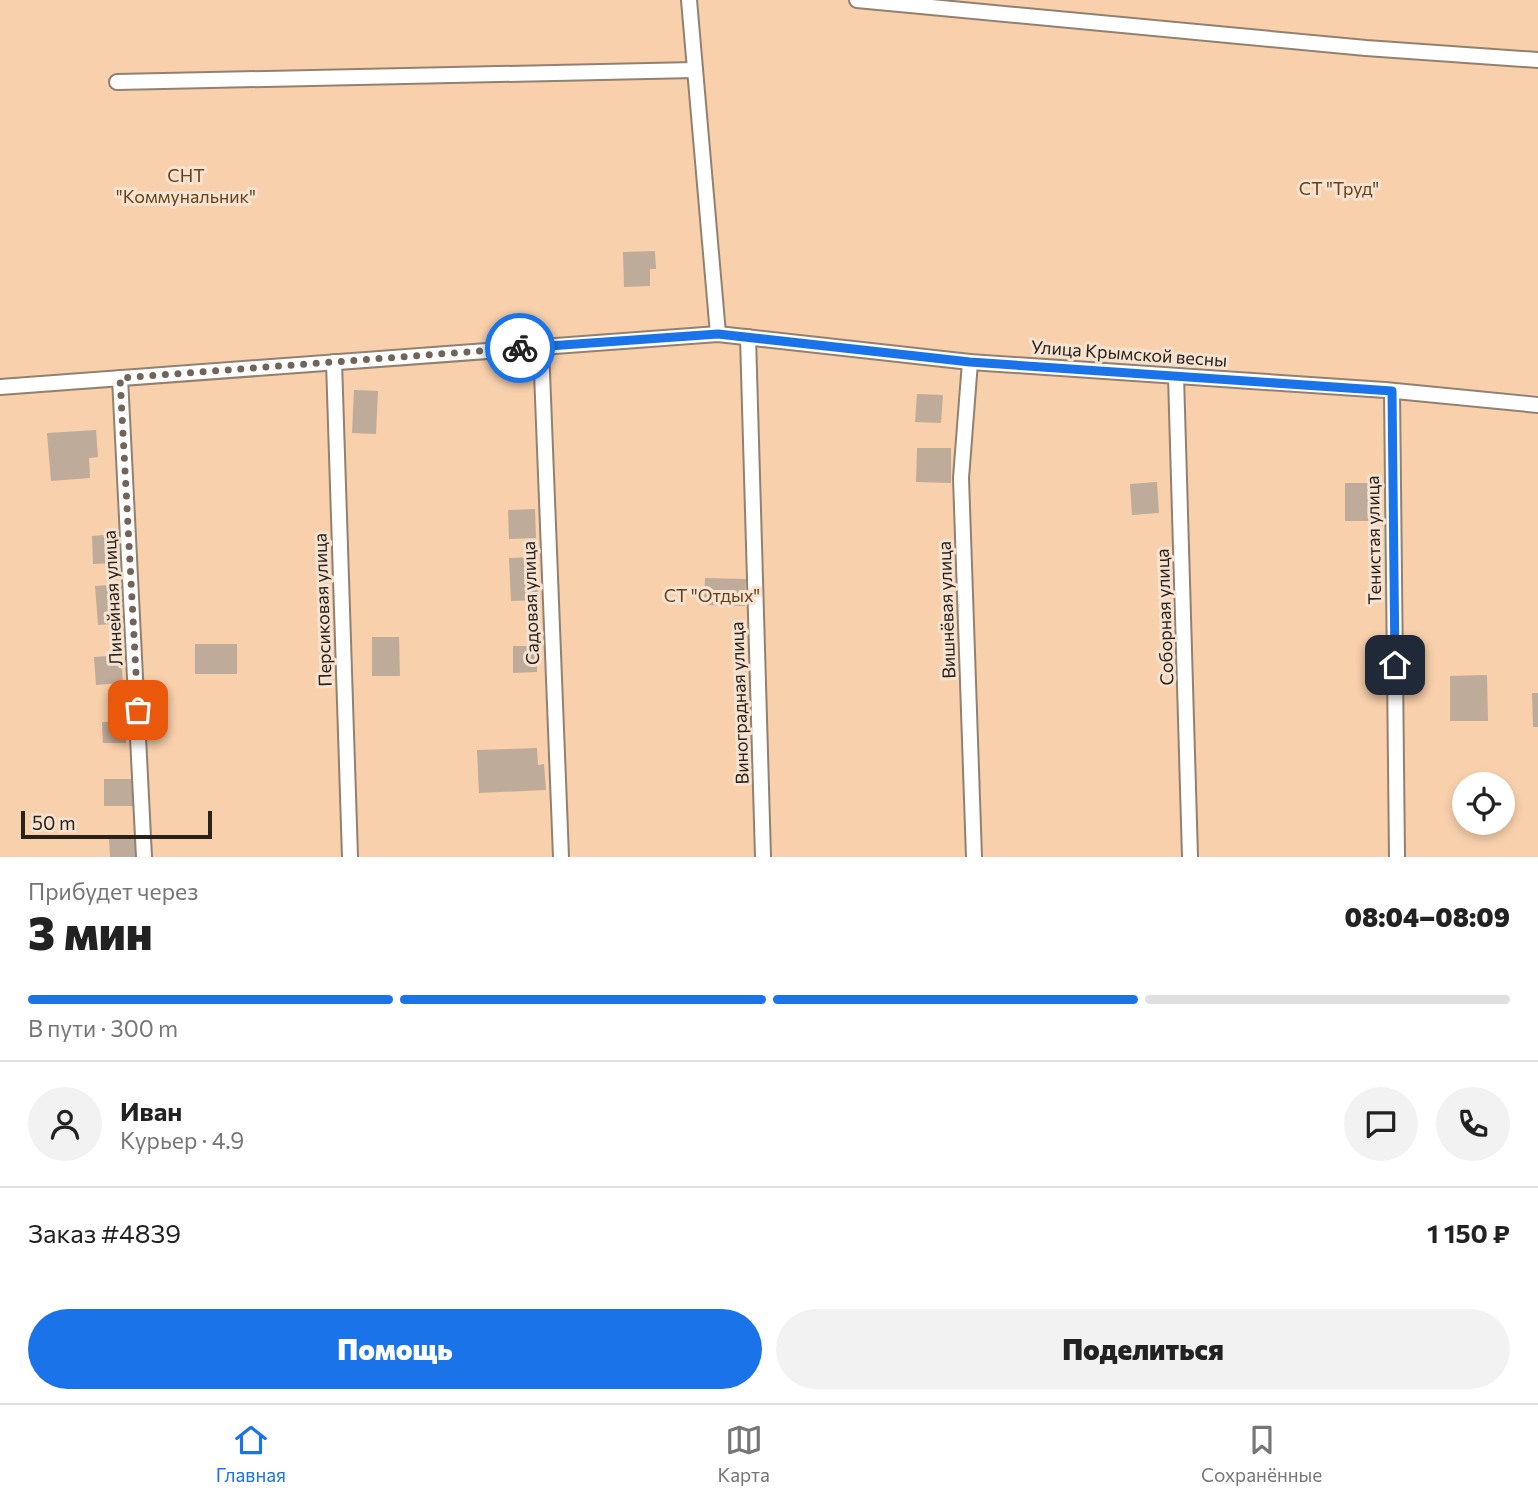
<!DOCTYPE html>
<html lang="ru">
<meta charset="utf-8">
<style>
body{margin:0;font-family:Commissioner,sans-serif;background:#f2f2f2;color:#222;height:100vh;display:flex;flex-direction:column;font-size:26px;white-space:nowrap}
*{box-sizing:border-box;margin:0}
p{font-size:23px;color:#767676}
.icon{flex:none;width:38px;height:38px;fill:none;stroke:currentColor;stroke-width:2;stroke-linecap:round;stroke-linejoin:round}
.map{position:relative;height:857px;overflow:hidden}
.panel{display:flex;flex-direction:column;background:#fff;flex:1}
.panel>*{flex:none}
.fabs{position:absolute;left:1452px;top:772px;display:grid;gap:14px}
.fabs a{display:grid;place-items:center;width:63px;height:63px;border-radius:50%;background:#fff;box-shadow:0 4px 10px #0003;font-size:35px}
.scale{position:absolute;left:21px;bottom:18px;width:191px;box-sizing:border-box;padding-left:7px;border:4px solid #29221b;border-top:0;font-size:19px;line-height:24px;white-space:nowrap;color:#29221b;-webkit-text-stroke:5px #f6e2d0;paint-order:stroke}
.pin{position:absolute;display:grid;place-items:center;width:60px;height:60px;color:#fff;margin:-30px;border-radius:14px;box-shadow:0 4px 10px #0006}
.courier{position:absolute;display:grid;place-items:center;width:70px;height:70px;margin:-35px;border:5px solid #1a73e8;border-radius:50%;background:#fff;color:#222;box-shadow:0 2px 9px #0007}
.headline em{font-style:normal;font-weight:800}
.headline div{display:flex;flex-direction:column-reverse}
.headline{display:flex;align-items:center;justify-content:space-between;height:119px;padding:0 28px}
h1{font-size:46px;font-weight:800;line-height:52px}
.bar{display:grid;grid-template-columns:repeat(4,1fr);gap:10px 7px;align-content:center;height:84px;padding:0 28px}
.bar i{height:9px;border-radius:5px;background:#e0e0e0}
.bar .on{background:#1a73e8}
.bar p{grid-column:span 4}
.line{display:flex;align-items:center;gap:18px;padding:0 28px;border-top:2px solid #e0e0e0}
.line div{flex:1}
.round{display:grid;place-items:center;flex:none;width:74px;height:74px;border-radius:37px;background:#f2f2f2}
.action{display:flex;gap:14px;margin-top:auto;padding:14px 28px}
.action a{flex:1;height:80px;border-radius:42px;background:#1a73e8;color:#fff;font-size:28px;font-weight:800;line-height:80px;text-align:center}
.action a+a{background:#f2f2f2;color:#222}
.dock{display:flex;justify-content:space-around;align-items:center;height:98px;border-top:2px solid #e0e0e0;background:#fff;font-size:19px;color:#767676}
.dock a{display:grid;justify-items:center;gap:4px}
.dock .on{color:#1a73e8}
.map>svg:first-child{display:block}
.green{fill:#f8d0ac;fill-rule:evenodd}
.building{fill:#beab9a}
.lines{fill:none;stroke-linecap:round;stroke-linejoin:round}
.service-casing{stroke:#928070;stroke-width:18}
.service{stroke:#fff;stroke-width:14}
.done{stroke:#71655a;stroke-width:7;stroke-dasharray:0 12.6}
.route{stroke:#1a73e8;stroke-width:9}
.labels{text-anchor:middle;stroke-width:6;stroke-linejoin:round;paint-order:stroke}
.park-label{font-size:18px;fill:#664119;stroke:#f6e2d0}
.street-label{font-size:18px;fill:#29221b;stroke:#f6e2d0}
</style>
<div class="map">
<svg width="1538" height="857" viewBox="0 0 1538 857">
<rect width="100%" height="100%" fill="#f6e2d0"/>
<g class="green">
<path d="M0,0H689L718,334L1538,407V857H1192L1178,595L1181,857H0ZM1465,784H1503V822H1465Z"/>
<polygon points="697,0 1538,0 1538,395 1173,366 972,356 724,329"/>
</g>
<g class="building">
<polygon points="655,251 656,269 650,269 650,286 624,287 623,252"/>
<polygon points="354,390 378,391 376,434 352,433"/>
<polygon points="917,394 943,395 941,423 915,422"/>
<polygon points="96,430 98,457 89,458 90,478 51,481 47,433"/>
<polygon points="917,448 951,448 951,483 916,482"/>
<polygon points="1157,482 1159,513 1132,515 1130,484"/>
<polygon points="1345,483 1376,483 1375,521 1345,521"/>
<polygon points="535,509 536,538 509,539 508,510"/>
<polygon points="115,534 117,563 93,564 92,536"/>
<polygon points="536,557 538,600 511,601 509,558"/>
<polygon points="705,578 746,579 745,606 704,605"/>
<polygon points="125,584 127,623 98,625 95,586"/>
<polygon points="372,637 399,637 400,676 372,676"/>
<rect x="195" y="644" width="42" height="30"/>
<polygon points="513,646 537,646 537,672 513,673"/>
<polygon points="121,655 123,683 96,685 94,657"/>
<polygon points="1487,675 1488,721 1450,721 1450,676"/>
<polygon points="1532,693 1538,693 1538,727 1533,727"/>
<polygon points="125,721 126,743 103,743 102,722"/>
<polygon points="537,748 538,765 544,764 546,790 479,793 477,750"/>
<rect x="104" y="779" width="30" height="27"/>
<polygon points="136,837 137,857 110,857 109,838"/>
</g>
<g class="lines">
<g class="service-casing">
<g id="service">
<polyline points="689,0 718,334"/>
<polyline points="857,0 1366,48 1538,60"/>
<polyline points="117,82 695,70"/>
<polyline points="748,337 763,857"/>
<polyline points="541,347 561,857"/>
<polyline points="334,362 350,857"/>
<polyline points="970,362 961,478 974,857"/>
<polyline points="1176,376 1190,857"/>
<polyline points="120,378 144,857"/>
<polyline points="0,387 718,334 970,362 1385,390 1538,405"/>
<polyline points="1392,391 1397,857"/>
</g>
</g>
<use href="#service" class="service"/>
</g>
<g class="lines">
<polyline class="done" points="138,710 120,378 520,348"/>
<polyline class="route" points="520,348 718,334 970,362 1392,391 1395,665"/>
</g>
<g class="labels">
<g class="park-label">
<text x="186" y="182">СНТ<tspan x="186" dy="21">"Коммунальник"</tspan></text>
<text x="1339" y="195">СТ "Труд"</text>
<text x="712" y="602">СТ "Отдых"</text>
</g>
<g class="street-label">
<text transform="translate(1129 354) rotate(4)" y="6">Улица Крымской весны</text>
<text transform="translate(1374 540) rotate(-91)" y="6">Тенистая улица</text>
<text transform="translate(113 598) rotate(-93)" y="6">Линейная улица</text>
<text transform="translate(531 603) rotate(-92)" y="6">Садовая улица</text>
<text transform="translate(323 610) rotate(-92)" y="6">Персиковая улица</text>
<text transform="translate(947 610) rotate(-92)" y="6">Вишнёвая улица</text>
<text transform="translate(1165 617) rotate(-92)" y="6">Соборная улица</text>
<text transform="translate(740 703) rotate(-92)" y="6">Виноградная улица</text>
</g>
</g>
</svg>
<div class="fabs">
<a><svg class="icon" aria-label="locate" viewBox="0 0 24 24"><circle cx="12" cy="12" r="6"/><path d="M12 2v4M12 18v4M2 12h4M18 12h4"/></svg></a>
</div>
<div class="scale">50 m</div>
<div class="pin" style="left:138px;top:710px;background:#ea580c"><svg class="icon" aria-label="bag" viewBox="0 0 24 24"><path d="M5 8h14l-1 12H6zM9 8a3 3 0 0 1 6 0"/></svg></div>
<div class="pin" style="left:1395px;top:665px;background:#1f2937"><svg class="icon" aria-label="home" viewBox="0 0 24 24"><path d="M3 11l9-7 9 7M6 9v11h12V9"/></svg></div>
<div class="courier" style="left:520px;top:348px"><svg class="icon" aria-label="bike" viewBox="0 0 24 24"><circle cx="6" cy="16" r="4"/><circle cx="18" cy="16" r="4"/><path d="M6 16l4-8h5l3 8M10 8l3 8H6M13 5h3"/></svg></div>
</div>
<section class="panel">
<div class="headline"><div><h1>3 мин</h1><p>Прибудет через</p></div><em>08:04–08:09</em></div>
<div class="bar"><i class="on"></i><i class="on"></i><i class="on"></i><i></i><p>В пути · 300 m</p></div>
<div class="line" style="height:126px"><a class="round"><svg class="icon" aria-label="person" viewBox="0 0 24 24"><circle cx="12" cy="8" r="4"/><path d="M4 21q1-7 8-7t8 7"/></svg></a><div><b>Иван</b><p>Курьер · 4.9</p></div><a class="round"><svg class="icon" aria-label="chat" viewBox="0 0 24 24"><path d="M4 5h16v11H9l-5 4z"/></svg></a><a class="round"><svg class="icon" aria-label="phone" viewBox="0 0 24 24"><path d="M5 4h4l2 5-3 2q2 4 5 5l2-3 5 2v4C11 20 4 13 5 4z"/></svg></a></div>
<div class="line" style="height:91px"><div>Заказ #4839</div><b>1 150 ₽</b></div>
<div class="action"><a>Помощь</a><a>Поделиться</a></div>
</section>
<nav class="dock">
<a class="on"><svg class="icon" aria-label="home" viewBox="0 0 24 24"><path d="M3 11l9-7 9 7M6 9v11h12V9"/></svg>Главная</a>
<a><svg class="icon" aria-label="map" viewBox="0 0 24 24"><path d="M3 6l6-2 6 2 6-2v14l-6 2-6-2-6 2zM9 4v14M15 6v14"/></svg>Карта</a>
<a><svg class="icon" aria-label="saved" viewBox="0 0 24 24"><path d="M7 4h10v16l-5-4-5 4z"/></svg>Сохранённые</a>
</nav>
